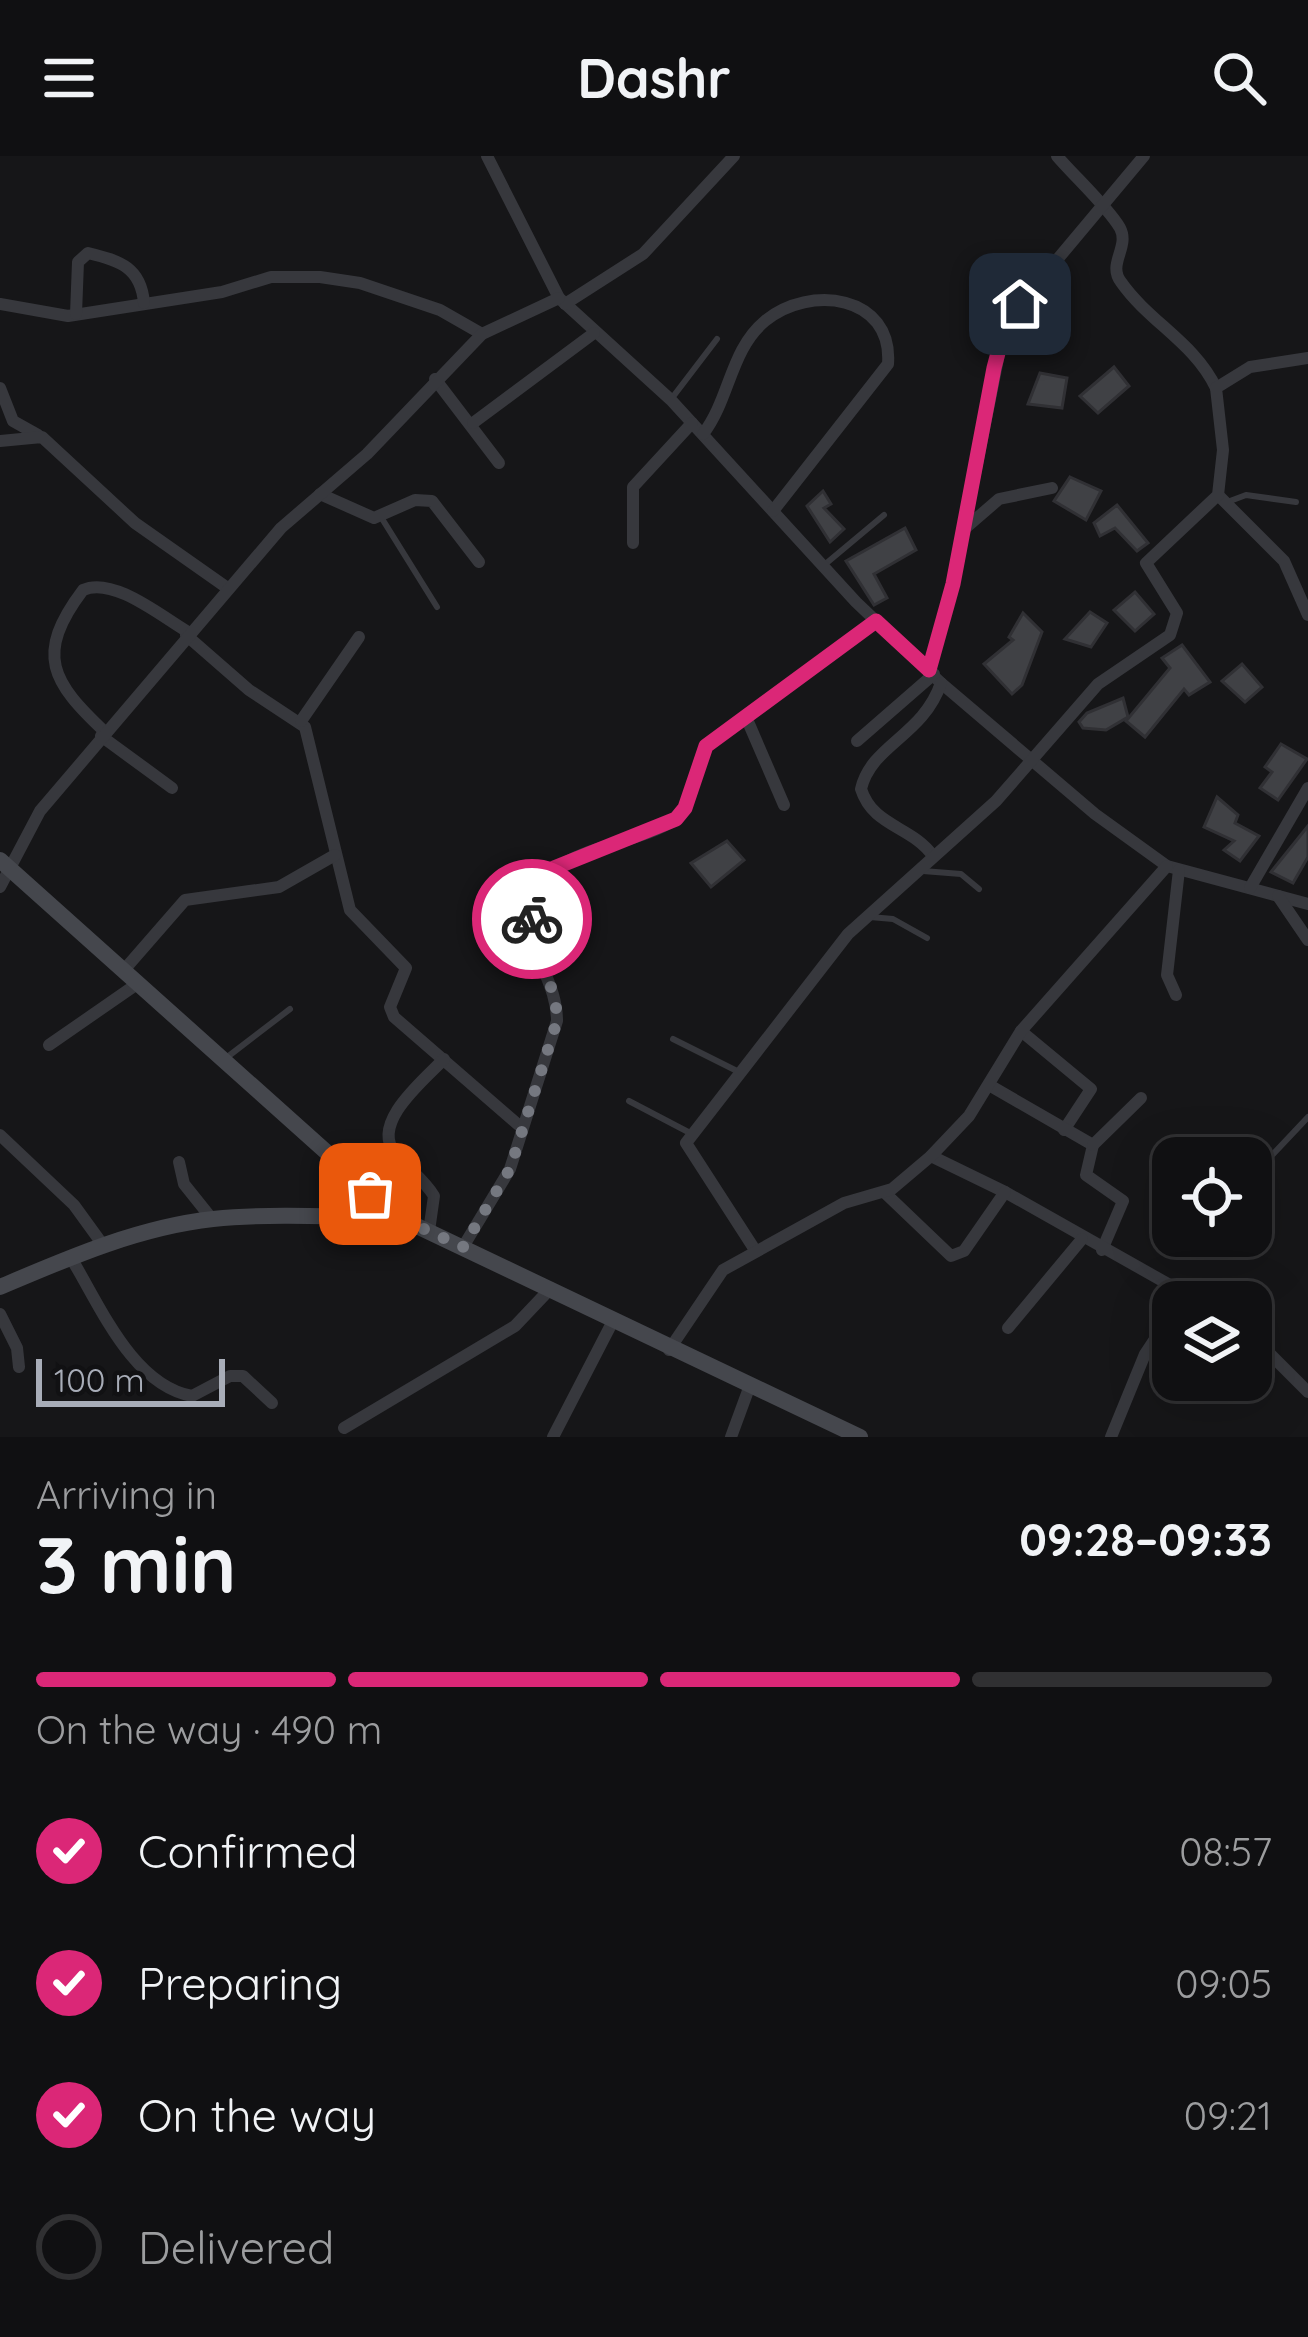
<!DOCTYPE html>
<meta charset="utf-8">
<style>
body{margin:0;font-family:Quicksand,sans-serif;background:#1e1e20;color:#f1f3f6;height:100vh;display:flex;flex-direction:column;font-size:45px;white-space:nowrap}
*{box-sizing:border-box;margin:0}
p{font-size:39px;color:#9c9d9f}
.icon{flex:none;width:66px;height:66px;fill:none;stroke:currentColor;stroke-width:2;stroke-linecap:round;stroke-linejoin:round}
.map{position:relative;height:1281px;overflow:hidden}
.details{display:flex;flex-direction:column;background:#101012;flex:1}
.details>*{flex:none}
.buttons{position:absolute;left:1152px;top:981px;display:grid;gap:24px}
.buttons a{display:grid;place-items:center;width:120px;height:120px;border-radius:24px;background:#101012;box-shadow:0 12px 48px #0002,0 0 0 3px #303032;font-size:60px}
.scale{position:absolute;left:36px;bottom:30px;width:189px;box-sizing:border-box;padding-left:12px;border:6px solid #a8adb8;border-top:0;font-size:33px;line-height:42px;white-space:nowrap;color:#a8adb8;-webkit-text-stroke:9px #111113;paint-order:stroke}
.pin{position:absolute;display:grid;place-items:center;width:102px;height:102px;color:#fff;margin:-51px;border-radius:24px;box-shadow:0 6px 18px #0006}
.courier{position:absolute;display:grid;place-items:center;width:120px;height:120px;margin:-60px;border:9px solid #db2777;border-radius:50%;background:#fff;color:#222;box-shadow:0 3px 15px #0007}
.summary em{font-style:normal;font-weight:700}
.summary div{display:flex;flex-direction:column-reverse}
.summary{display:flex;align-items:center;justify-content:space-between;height:204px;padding:0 36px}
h1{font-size:78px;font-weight:700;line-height:90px}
.bar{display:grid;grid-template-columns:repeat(4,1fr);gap:18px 12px;align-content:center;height:144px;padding:0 36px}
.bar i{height:15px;border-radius:9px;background:#303032}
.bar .current{background:#db2777}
.bar p{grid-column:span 4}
ol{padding:0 36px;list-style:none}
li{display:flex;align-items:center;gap:36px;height:132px}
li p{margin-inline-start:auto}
li .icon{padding:12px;border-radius:50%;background:#db2777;color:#fff;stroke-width:4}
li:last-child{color:#9c9d9f}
li i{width:66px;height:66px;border:6px solid #303032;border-radius:50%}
header{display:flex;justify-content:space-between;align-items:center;height:156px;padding:0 36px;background:#101012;font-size:54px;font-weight:700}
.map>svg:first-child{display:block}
.building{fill:#404145;stroke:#303034;stroke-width:3}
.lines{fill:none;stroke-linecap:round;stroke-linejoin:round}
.lane{stroke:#37383d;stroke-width:6}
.street{stroke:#37383d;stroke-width:12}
.secondary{stroke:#45474d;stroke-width:16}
.done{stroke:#757880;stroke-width:12;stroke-dasharray:0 21.6}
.route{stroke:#db2777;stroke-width:15}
</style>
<header><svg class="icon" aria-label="menu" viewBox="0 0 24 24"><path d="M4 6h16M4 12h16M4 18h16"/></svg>Dashr<svg class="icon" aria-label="search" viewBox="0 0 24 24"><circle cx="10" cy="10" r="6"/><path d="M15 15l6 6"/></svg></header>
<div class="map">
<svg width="1308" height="1281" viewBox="0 0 1308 1281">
<rect width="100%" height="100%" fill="#161618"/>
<g class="building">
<polygon points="1114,211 1129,230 1098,257 1080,240"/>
<polygon points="1040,217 1067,222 1062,252 1028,248"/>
<polygon points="1070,321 1101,335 1086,364 1054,345"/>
<polygon points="823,335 831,348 824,352 844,373 830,386 807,350"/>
<polygon points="1117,349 1148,387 1137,395 1115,372 1100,380 1094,367"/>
<polygon points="905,372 916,394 874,418 887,442 874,449 846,405"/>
<polygon points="1135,436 1154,458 1135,475 1114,454"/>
<polygon points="1090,456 1107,467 1091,491 1065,483"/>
<polygon points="1023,457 1042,476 1022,529 1012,538 984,508 1013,484 1009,481"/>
<polygon points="1182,489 1210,526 1189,539 1184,533 1145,581 1126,565 1170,512 1162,502"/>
<polygon points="1242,508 1262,531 1245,546 1222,525"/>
<polygon points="1123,542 1128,561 1106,574 1083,572 1079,566 1087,557"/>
<polygon points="1281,588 1307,603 1278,644 1260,632 1272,616 1265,611"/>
<polygon points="1217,641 1238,659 1235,667 1259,680 1240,705 1224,694 1234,685 1204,671"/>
<polygon points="1308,670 1308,701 1293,727 1271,716"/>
<polygon points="727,685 744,704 711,731 691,707"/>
</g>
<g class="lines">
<g class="lane">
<polyline points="672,242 717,183"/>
<polyline points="1230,345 1246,339 1296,346"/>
<polyline points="381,361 437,451"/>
<polyline points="823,410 884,359"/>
<polyline points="923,715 961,718 979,733"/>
<polyline points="870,761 893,763 927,782"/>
<polyline points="673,883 739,916"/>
<polyline points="226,902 290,853"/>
<polyline points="629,945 692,978"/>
<polyline points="1261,1011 1308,961"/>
</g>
<g class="street">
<polyline points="487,0 559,142 671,244 856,446 941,527 1095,658 1167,710 1308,748"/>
<path d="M1057,0C1074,20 1108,51 1120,72C1130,91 1107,108 1121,126C1149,166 1195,187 1216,232"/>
<polyline points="0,148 68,160 222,136 271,121 320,121 360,127 440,154 482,178"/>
<polyline points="565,148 643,98 734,0"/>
<path d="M76,158L78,106L88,97C121,105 141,112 144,147"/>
<polyline points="435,223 499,307"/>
<polyline points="0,232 13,265 38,279"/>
<polyline points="473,267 594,177"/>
<path d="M703,278C730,243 730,194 765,165C810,128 893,139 888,208L773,355"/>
<polyline points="0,285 42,281 135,367 226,431"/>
<polyline points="320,338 374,362 415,344 432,345 479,406"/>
<polyline points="1218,339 1284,405 1308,459"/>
<polyline points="962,375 999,343 1052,332"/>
<polyline points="633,387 633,331 692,267"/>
<polyline points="186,479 249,534 305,571 350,754 406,812 390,851 394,861 522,972"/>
<polyline points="929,514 953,428 1003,178 1020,148 1144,0"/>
<polyline points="746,561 784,649"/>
<polyline points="301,565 359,481"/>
<path d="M105,576C52,526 34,499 83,434C113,420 162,461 188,476"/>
<polyline points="101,580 172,632"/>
<polyline points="857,585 934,518"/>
<path d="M933,700C912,670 873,671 861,633C871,589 923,580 941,527"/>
<polyline points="0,731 40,655 281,372 367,298 482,178 559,142"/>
<polyline points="1250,732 1308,632"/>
<polyline points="1278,740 1308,784"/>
<polyline points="124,814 185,744 279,731 335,699"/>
<polyline points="1176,839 1167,819 1179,714"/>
<polyline points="1021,875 1091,933 1064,974"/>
<polyline points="49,889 137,828"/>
<polyline points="989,929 1093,989 1086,1019 1123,1045 1102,1094"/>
<polyline points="0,979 74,1049 103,1089"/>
<polyline points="1093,989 1141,942"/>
<polyline points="931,1000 1005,1036 1200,1146"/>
<polyline points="179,1006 184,1028 212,1063"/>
<polyline points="884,1036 951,1100 964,1095 1005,1036"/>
<path d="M429,1075L434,1040C424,1023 407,1012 395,997C370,967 424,924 444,903"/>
<path d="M463,1091L510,1013L557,865C557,830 535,806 532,774C524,686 624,698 676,663L685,652L706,590L876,465"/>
<polyline points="755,1094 686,987 848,778 996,645 1098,528 1170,479 1177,457 1146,407 1218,339 1223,294 1216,232 1250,211 1308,202"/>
<path d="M71,1102C100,1149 132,1229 192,1240L230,1220H243L272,1247"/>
<polyline points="0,1158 17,1192 19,1211"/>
<polyline points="1008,1172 1082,1083"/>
<polyline points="1251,1179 1308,1236"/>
<polyline points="669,1194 723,1114 844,1047 892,1033 931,1000 969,960 1021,875 1167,710"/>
<polyline points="344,1272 515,1170 551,1132"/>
<polyline points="553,1281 614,1163"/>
<polyline points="731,1281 749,1232"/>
<polyline points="1111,1281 1145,1198 1173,1156"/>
</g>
<g class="secondary">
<polyline points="0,704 400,1062 860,1281"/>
<path d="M0,1131C68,1102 139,1071 213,1063C274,1057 338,1061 400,1062"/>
</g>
</g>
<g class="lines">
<path class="done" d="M370,1038L400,1062L463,1091L510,1013L557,865C557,827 532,799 532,763"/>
<polyline class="route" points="532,763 541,728 554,712 676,663 685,652 706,590 876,465 929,514 953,428 994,212 1003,178 1020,148"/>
</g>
</svg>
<div class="buttons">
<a><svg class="icon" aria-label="locate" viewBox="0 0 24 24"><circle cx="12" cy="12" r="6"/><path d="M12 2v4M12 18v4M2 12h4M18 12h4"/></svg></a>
<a><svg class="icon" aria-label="layers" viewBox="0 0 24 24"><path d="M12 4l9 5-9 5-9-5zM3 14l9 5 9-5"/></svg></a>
</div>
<div class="scale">100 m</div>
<div class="pin" style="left:370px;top:1038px;background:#ea580c"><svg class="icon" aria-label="bag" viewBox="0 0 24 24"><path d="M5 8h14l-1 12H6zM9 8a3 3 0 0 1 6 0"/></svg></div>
<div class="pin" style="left:1020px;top:148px;background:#1f2937"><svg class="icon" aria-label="home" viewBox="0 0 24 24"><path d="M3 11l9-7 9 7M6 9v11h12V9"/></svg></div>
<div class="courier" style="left:532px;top:763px"><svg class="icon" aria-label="bike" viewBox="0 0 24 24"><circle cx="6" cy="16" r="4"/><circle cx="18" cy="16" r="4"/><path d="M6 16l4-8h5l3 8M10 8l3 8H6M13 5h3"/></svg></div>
</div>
<section class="details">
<div class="summary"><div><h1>3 min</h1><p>Arriving in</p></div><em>09:28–09:33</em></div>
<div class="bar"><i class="current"></i><i class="current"></i><i class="current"></i><i></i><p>On the way · 490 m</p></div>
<ol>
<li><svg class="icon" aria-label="check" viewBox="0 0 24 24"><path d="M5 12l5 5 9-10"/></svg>Confirmed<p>08:57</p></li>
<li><svg class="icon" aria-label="check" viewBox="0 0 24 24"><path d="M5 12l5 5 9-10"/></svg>Preparing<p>09:05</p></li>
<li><svg class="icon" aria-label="check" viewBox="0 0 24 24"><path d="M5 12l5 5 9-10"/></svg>On the way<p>09:21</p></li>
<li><i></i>Delivered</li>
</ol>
</section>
